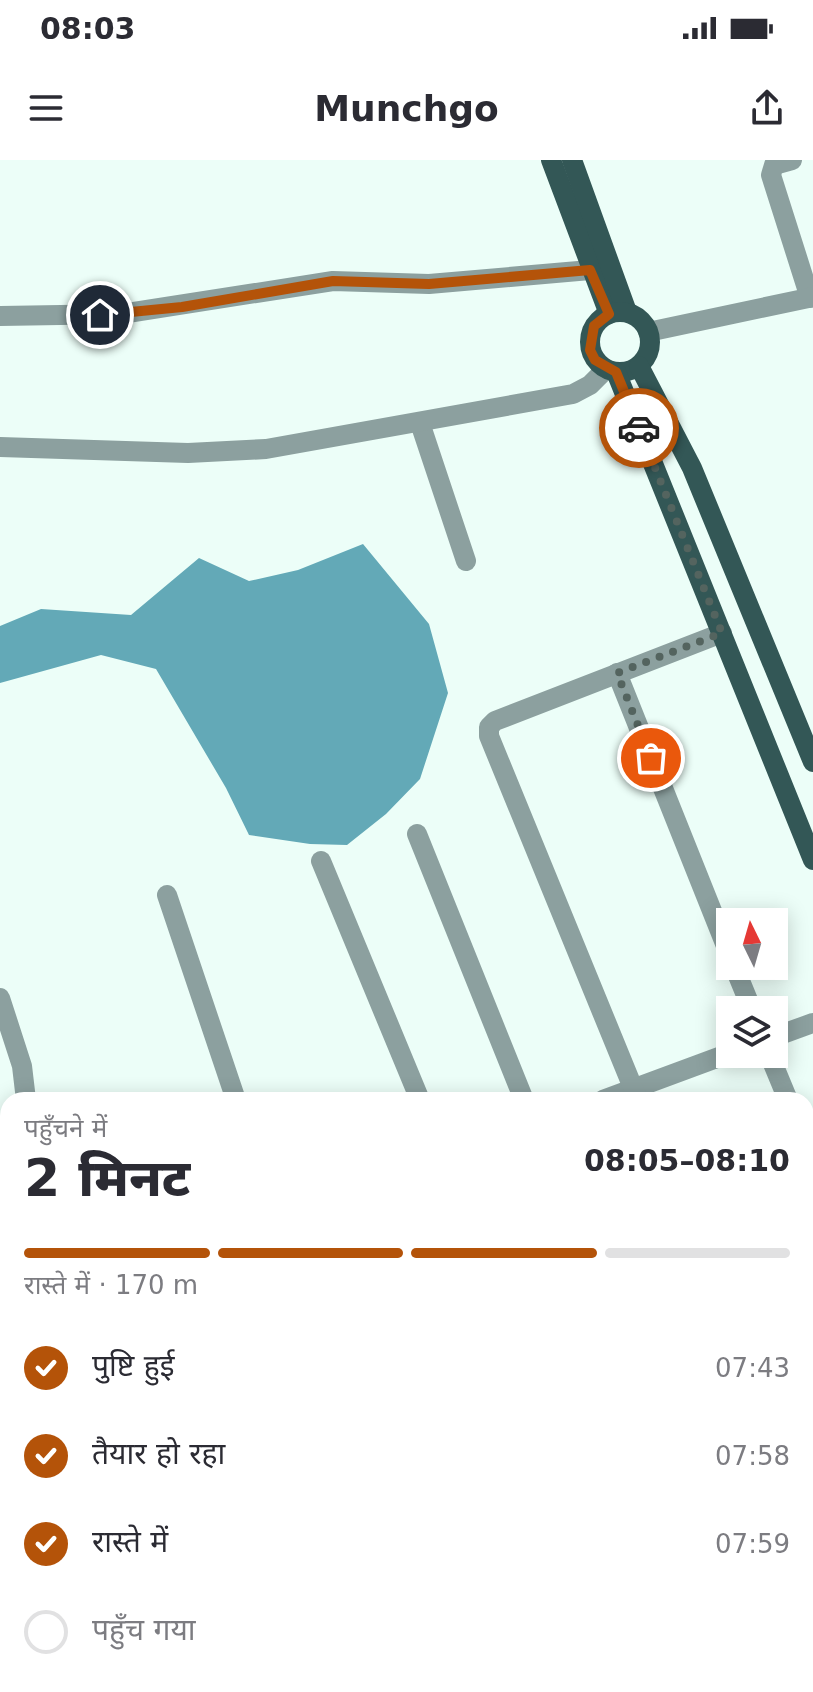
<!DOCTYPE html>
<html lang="hi">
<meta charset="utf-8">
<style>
body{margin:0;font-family:"DejaVu Sans","Noto Sans Devanagari",sans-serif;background:#f2f2f3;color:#2b2b33;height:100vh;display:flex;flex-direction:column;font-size:30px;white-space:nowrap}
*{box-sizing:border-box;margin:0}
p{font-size:26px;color:#7c7c81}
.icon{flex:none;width:44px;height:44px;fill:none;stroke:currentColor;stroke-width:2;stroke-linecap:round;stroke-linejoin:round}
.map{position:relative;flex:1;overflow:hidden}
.panel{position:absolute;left:0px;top:932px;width:814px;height:600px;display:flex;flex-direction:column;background:#fff;border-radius:24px 24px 0 0;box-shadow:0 4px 20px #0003}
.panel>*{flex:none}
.needle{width:52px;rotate:355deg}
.fabs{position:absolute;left:716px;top:748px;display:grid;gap:16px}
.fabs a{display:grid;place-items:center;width:72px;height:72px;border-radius:0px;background:#fff;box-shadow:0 4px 20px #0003;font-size:40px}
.pin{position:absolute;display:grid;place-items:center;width:68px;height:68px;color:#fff;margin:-34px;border:4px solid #fff;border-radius:50%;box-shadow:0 2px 8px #0007}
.courier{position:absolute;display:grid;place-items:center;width:80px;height:80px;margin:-40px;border:6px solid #b45309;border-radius:50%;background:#fff;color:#222;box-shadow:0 2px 10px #0007}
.summary em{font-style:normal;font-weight:800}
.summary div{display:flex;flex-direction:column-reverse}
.summary{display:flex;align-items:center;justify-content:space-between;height:136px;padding:0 24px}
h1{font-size:52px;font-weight:800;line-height:60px}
.bar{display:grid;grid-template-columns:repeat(4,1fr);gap:12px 8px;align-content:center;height:96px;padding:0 24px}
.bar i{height:10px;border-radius:6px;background:#e1e1e2}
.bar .active{background:#b45309}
.bar p{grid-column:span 4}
ol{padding:0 24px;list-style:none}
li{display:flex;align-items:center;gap:24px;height:88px}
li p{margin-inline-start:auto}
li .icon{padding:8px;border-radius:50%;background:#b45309;color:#fff;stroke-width:4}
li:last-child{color:#7c7c81}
li i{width:44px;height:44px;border:4px solid #e1e1e2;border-radius:50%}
.status{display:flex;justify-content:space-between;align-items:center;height:56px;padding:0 40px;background:#fff;direction:ltr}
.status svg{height:22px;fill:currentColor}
header{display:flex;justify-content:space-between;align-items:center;height:104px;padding:0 24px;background:#fff;font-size:36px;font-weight:800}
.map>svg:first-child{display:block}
.water{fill:#63a9b7}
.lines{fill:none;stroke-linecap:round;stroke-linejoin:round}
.minor{stroke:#8ca09f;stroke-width:20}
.major{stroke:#335756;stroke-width:20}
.done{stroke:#54645f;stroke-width:8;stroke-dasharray:0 14.4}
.route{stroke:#b45309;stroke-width:10}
</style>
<div class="status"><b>08:03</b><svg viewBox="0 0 49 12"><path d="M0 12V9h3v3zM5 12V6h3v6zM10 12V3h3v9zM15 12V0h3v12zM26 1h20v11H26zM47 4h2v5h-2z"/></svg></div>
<header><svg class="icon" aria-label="menu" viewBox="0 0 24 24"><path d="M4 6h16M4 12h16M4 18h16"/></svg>Munchgo<svg class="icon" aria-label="share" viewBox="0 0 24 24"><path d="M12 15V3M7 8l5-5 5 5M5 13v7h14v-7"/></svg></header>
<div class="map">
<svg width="813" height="1532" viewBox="0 0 813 1532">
<rect width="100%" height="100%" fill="#ecfef8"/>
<polygon class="water" points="363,384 429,464 448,533 420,619 386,654 347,685 310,684 249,675 226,628 156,509 101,495 0,523 0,466 41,449 131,455 199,398 249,421 298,410"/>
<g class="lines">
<g class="minor">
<polyline points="792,0 774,5 771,15 810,138"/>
<polyline points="0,156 121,154 333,121 429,124 590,110"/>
<polyline points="648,172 813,137"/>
<polyline points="420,263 466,401"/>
<polyline points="0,287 188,293 266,289 573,234 590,225 606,209"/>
<polyline points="617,513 730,796"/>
<polyline points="417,674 524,940"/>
<polyline points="321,701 420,940"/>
<polyline points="167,735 236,940"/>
<polyline points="734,806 752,850"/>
<polyline points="0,838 22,906 26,940"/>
<polyline points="774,877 813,863"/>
<polyline points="769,894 788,940"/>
<polyline points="603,940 730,893"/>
<polyline points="638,940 489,576 489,567 495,561 722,473"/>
<polyline points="0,967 8,966"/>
<polyline points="806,986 813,1004"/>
<polyline points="806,1503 813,1501"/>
<polyline points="117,1524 121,1532"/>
<polyline points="233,1524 235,1532"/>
<polyline points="427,1524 430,1532"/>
<polyline points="726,1532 748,1524"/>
</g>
<g class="major">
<polyline points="551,0 609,154"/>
<polyline points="572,0 627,152"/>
<circle cx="620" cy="182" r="30"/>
<polyline points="639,206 692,308 813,602"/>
<polyline points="616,212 813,700"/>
</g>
</g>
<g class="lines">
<polyline class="done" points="639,268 722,473 617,513 651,598"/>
<polyline class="route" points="100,155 182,147 333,121 429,124 590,110 609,154 594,166 590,190 595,200 616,212 639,268"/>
</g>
</svg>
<div class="fabs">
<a><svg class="needle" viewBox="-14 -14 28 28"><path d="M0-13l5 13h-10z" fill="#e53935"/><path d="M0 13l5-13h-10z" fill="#7c7c81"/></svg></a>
<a><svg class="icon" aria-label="layers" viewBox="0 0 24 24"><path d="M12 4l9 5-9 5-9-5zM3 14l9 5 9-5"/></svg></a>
</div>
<div class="pin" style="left:651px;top:598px;background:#ea580c"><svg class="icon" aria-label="bag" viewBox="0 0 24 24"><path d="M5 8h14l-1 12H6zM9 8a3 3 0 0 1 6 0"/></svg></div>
<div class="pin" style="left:100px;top:155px;background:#1f2937"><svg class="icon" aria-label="home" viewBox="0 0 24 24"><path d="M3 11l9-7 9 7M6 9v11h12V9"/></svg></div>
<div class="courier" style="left:639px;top:268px"><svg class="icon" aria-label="car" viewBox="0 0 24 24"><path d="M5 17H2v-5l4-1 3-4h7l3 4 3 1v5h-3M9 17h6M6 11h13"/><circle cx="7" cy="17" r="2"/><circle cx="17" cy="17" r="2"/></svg></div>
<section class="panel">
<div class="summary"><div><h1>2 मिनट</h1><p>पहुँचने में</p></div><em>08:05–08:10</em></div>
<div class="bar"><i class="active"></i><i class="active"></i><i class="active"></i><i></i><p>रास्ते में · 170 m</p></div>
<ol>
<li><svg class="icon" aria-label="check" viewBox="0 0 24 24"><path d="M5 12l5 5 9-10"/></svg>पुष्टि हुई<p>07:43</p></li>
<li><svg class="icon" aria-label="check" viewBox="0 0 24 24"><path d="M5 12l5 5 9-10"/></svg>तैयार हो रहा<p>07:58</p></li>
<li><svg class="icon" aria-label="check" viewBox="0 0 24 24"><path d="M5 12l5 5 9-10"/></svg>रास्ते में<p>07:59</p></li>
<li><i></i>पहुँच गया</li>
</ol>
</section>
</div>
